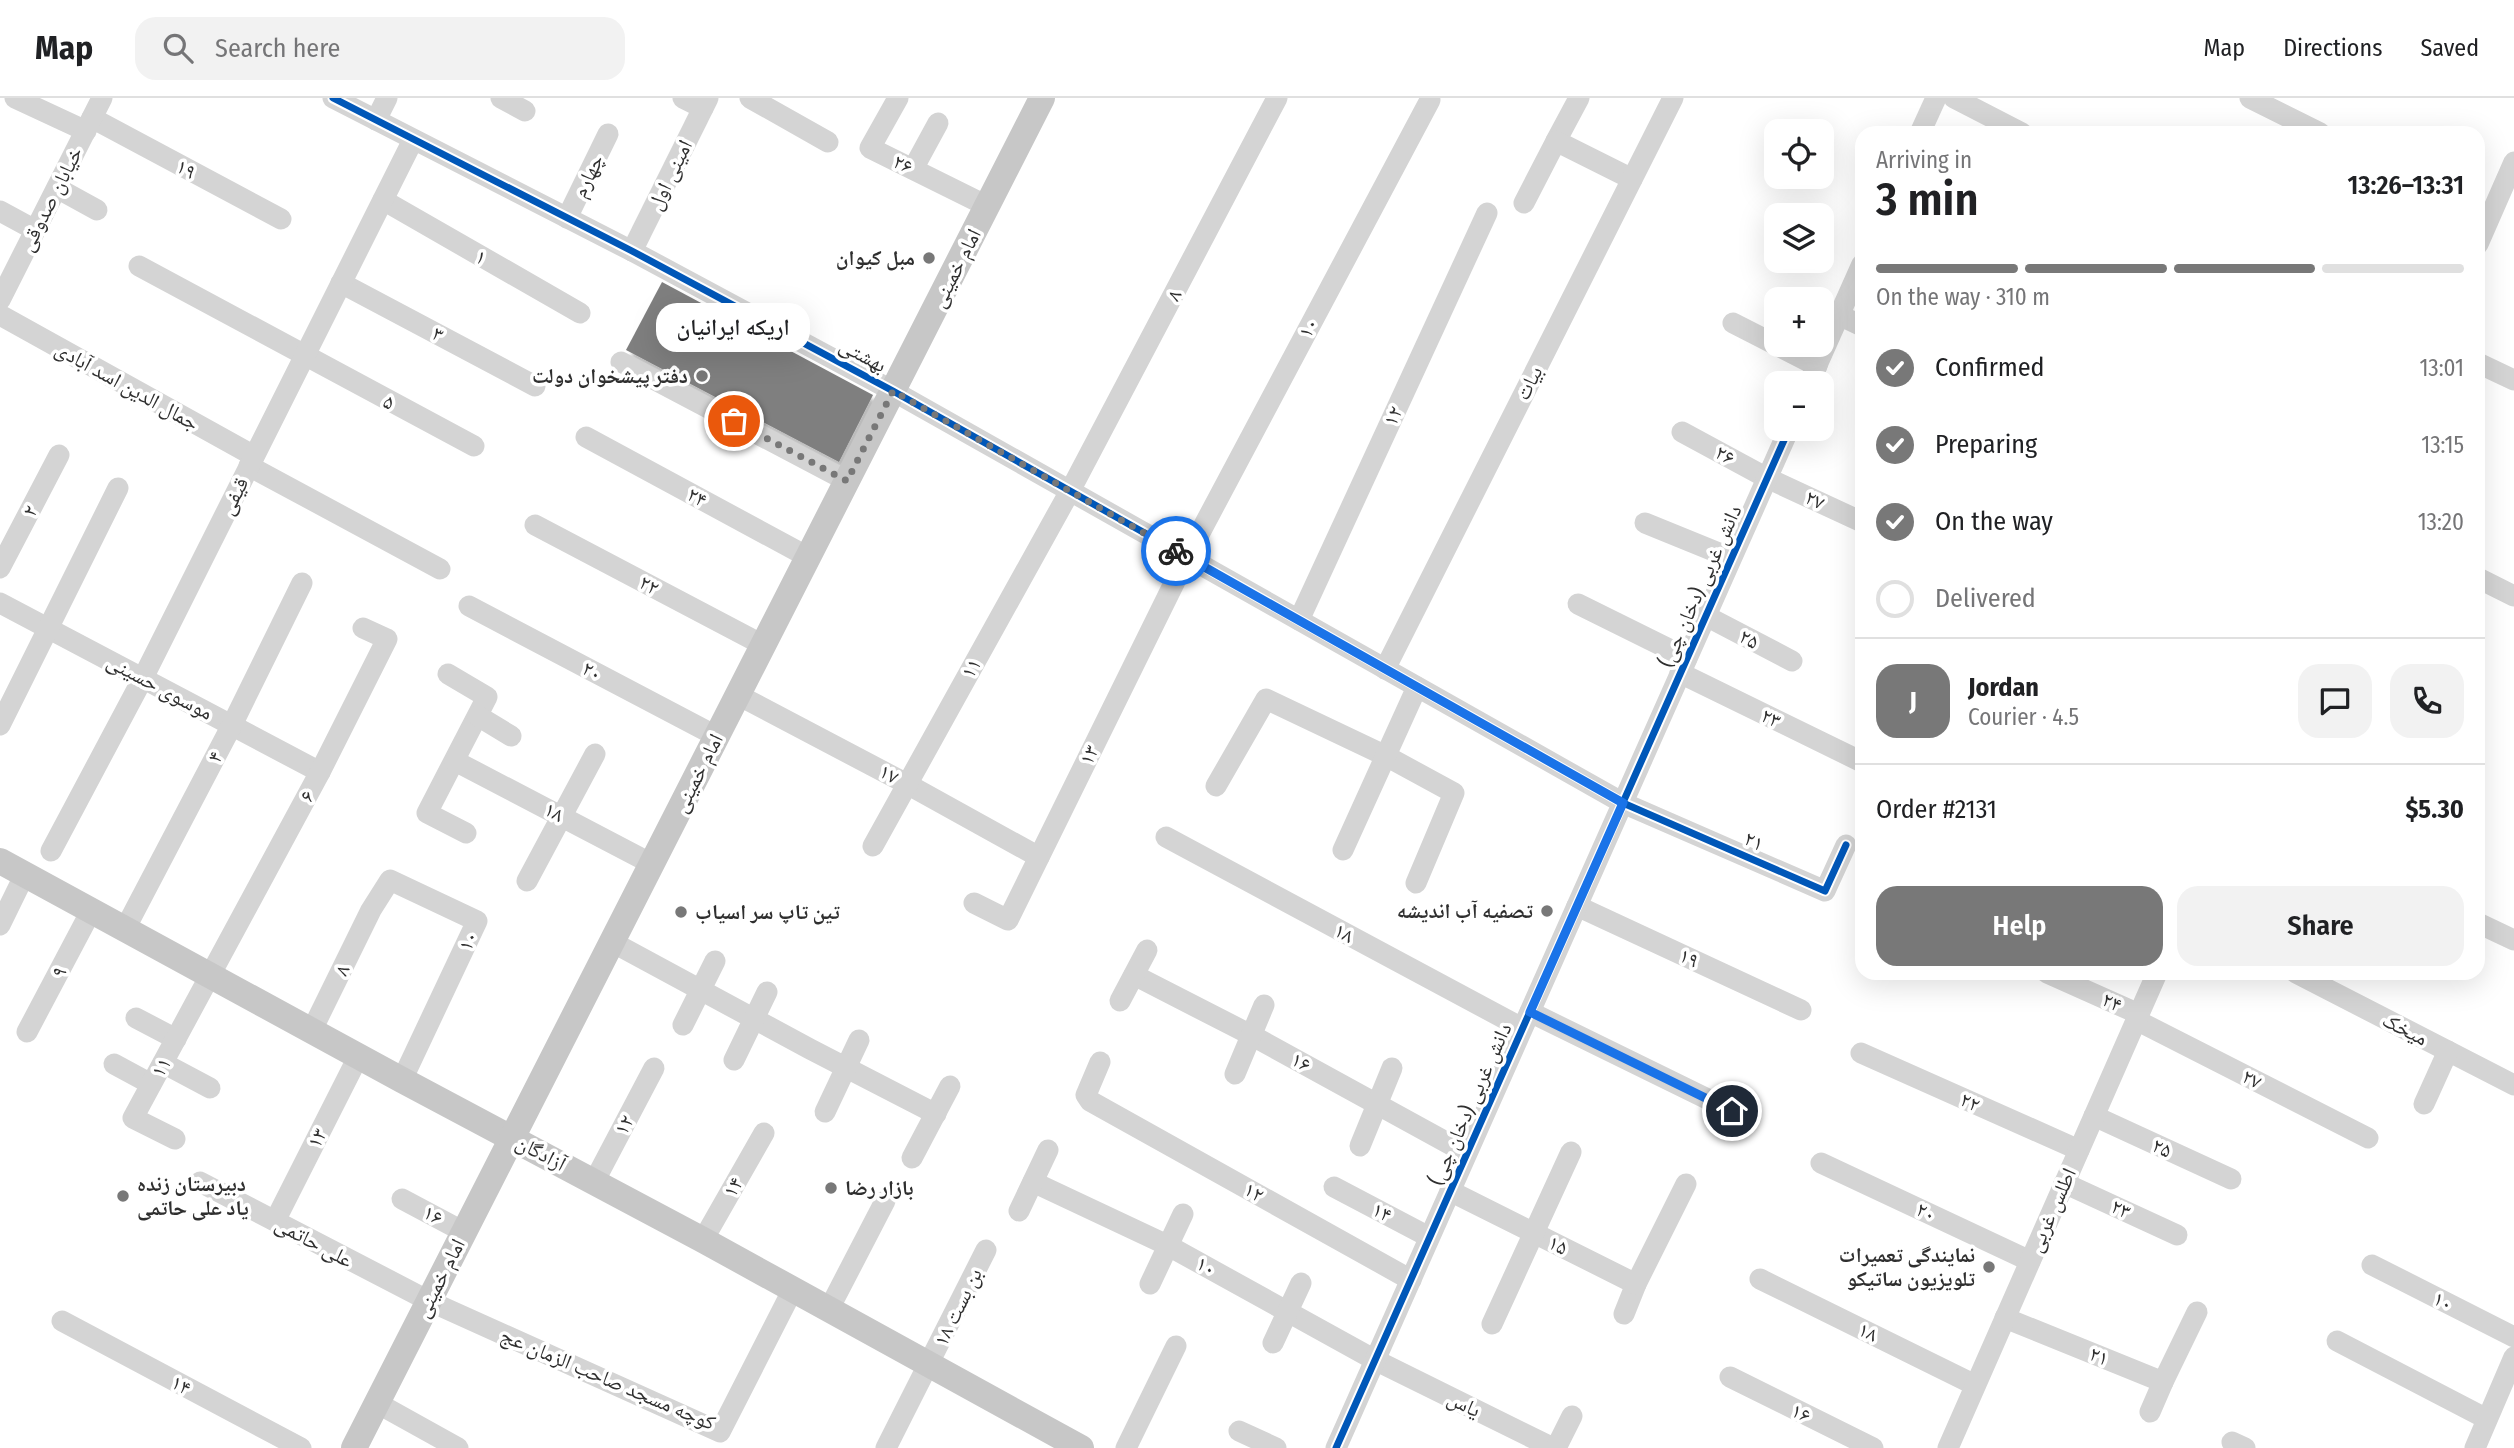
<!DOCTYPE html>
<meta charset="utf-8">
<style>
body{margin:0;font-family:"Fira Sans Condensed","Noto Naskh Arabic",sans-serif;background:#f2f2f2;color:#202124;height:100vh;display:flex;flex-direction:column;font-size:26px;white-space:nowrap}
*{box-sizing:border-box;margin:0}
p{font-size:23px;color:#757577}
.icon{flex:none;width:38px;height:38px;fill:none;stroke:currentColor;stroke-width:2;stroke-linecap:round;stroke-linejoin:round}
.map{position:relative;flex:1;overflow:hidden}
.details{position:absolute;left:1855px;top:28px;width:630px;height:854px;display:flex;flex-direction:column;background:#fff;border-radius:21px;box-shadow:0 7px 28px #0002}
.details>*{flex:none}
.fabs{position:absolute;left:1764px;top:21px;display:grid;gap:14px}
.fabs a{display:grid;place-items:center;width:70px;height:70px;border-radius:14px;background:#fff;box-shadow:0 7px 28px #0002;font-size:35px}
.pin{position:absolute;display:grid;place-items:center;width:60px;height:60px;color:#fff;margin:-30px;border:4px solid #fff;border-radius:50%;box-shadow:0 2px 7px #0007}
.courier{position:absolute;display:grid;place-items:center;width:70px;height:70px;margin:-35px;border:5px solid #1a73e8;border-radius:50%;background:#fff;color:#222;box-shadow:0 2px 9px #0007}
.bubble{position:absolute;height:49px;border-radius:21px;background:#fff;box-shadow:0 7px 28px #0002;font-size:23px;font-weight:600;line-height:49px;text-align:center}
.headline em{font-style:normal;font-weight:600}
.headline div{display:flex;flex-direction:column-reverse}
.headline{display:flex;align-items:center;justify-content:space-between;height:119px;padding:0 21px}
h1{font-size:46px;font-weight:600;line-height:52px}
.bar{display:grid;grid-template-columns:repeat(4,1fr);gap:10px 7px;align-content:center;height:84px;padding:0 21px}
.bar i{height:9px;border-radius:5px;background:#e0e0e0}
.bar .current{background:#787878}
.bar p{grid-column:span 4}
.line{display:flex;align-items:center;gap:18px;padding:0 21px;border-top:2px solid #e0e0e0}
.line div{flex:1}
.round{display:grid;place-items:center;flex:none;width:74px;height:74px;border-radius:21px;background:#f2f2f2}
ol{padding:0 21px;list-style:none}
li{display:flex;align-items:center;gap:21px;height:77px}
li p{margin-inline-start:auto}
li .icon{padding:7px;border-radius:50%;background:#787878;color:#fff;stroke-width:4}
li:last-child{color:#757577}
li i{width:38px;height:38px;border:4px solid #e0e0e0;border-radius:50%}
.action{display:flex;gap:14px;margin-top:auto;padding:14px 21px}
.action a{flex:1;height:80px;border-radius:21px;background:#787878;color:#fff;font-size:28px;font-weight:600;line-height:80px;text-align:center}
.action a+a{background:#f2f2f2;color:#202124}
header{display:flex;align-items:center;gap:42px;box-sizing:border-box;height:98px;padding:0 35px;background:#fff;border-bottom:2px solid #e0e0e0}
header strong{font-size:33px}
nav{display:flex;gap:38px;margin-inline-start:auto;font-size:24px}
.search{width:490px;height:63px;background:#f2f2f2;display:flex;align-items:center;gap:18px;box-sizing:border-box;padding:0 24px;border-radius:21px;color:#757577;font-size:26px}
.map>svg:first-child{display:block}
.building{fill:#7f7f7f;filter:url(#shadow)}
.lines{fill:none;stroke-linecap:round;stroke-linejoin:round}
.minor{stroke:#d4d4d4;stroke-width:21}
.major{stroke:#c7c7c7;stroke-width:26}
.cycleway-casing{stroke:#fff;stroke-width:11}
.cycleway{stroke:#0057b8;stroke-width:7}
.done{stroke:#787878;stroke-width:7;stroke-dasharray:0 12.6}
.route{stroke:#1a73e8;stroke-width:9}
.poi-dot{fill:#787878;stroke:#fff;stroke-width:2.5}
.labels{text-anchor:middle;stroke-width:7;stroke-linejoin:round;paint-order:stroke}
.street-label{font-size:21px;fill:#2f2f2f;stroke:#fff}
.poi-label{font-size:21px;font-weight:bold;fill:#2f2f2f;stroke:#fff;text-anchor:end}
</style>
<header>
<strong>Map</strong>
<div class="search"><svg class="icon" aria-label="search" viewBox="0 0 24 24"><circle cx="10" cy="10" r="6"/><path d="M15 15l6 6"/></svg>Search here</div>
<nav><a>Map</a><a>Directions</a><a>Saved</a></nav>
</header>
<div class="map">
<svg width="2514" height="1350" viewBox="0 0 2514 1350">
<defs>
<filter id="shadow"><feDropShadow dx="4.5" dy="7" stdDeviation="2" flood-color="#0004"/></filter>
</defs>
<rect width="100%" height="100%" fill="#fff"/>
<polygon class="building" points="662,184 873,297 839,364 626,252"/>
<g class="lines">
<g class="minor">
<polyline points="15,0 86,33"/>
<polyline points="333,0 632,153 893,293 1623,705 1825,793 1846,747"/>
<polyline points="501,0 525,13"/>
<polyline points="683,0 703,10"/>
<polyline points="750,0 828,44"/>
<polyline points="898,0 870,50 987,108"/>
<polyline points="1954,0 2022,35"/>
<polyline points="2250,0 2320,35"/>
<polyline points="92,20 281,121"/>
<polyline points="376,22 387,0"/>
<polyline points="1920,35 1936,0"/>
<polyline points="1556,43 1579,0"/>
<polyline points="913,71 938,25"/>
<polyline points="57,90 97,112"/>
<polyline points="383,102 580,215"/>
<polyline points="1524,105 1556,43 1632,81"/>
<polyline points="0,113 35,132"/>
<polyline points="567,120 608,36"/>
<polyline points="2478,146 2514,64"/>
<polyline points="632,153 708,0"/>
<polyline points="139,168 474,348"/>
<polyline points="341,185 535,288"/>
<polyline points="0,202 102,0"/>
<polyline points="0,217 254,358"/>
<polyline points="1839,217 1862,228"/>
<polyline points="1733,225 1817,268"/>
<polyline points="621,264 847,383"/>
<polyline points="2478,265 2514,282"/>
<polyline points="1809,285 1862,166"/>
<polyline points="1682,334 1767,380 1862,424"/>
<polyline points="586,339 808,459"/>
<polyline points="249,368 440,471"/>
<polyline points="1645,425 1731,460"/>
<polyline points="535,427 763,547"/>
<polyline points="0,470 59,357"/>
<polyline points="2478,480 2514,498"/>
<polyline points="0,505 320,674"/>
<polyline points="1578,506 1687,560"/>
<polyline points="469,508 716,638"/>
<polyline points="1706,518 1792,563"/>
<polyline points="1299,522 1487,115"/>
<polyline points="1385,571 1673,0"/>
<polyline points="1680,575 1862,664"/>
<polyline points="448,576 487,599 427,715 466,735"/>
<polyline points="738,597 907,686 1039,759"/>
<polyline points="478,618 511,638"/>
<polyline points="0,627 118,390"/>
<polyline points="455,663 652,766"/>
<polyline points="1216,688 1266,601 1386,658 1454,695 1416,785"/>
<polyline points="1166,739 1522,930"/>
<polyline points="873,748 1070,393 1277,0"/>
<polyline points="1343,752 1417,589"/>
<polyline points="51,753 143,580 413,42"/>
<polyline points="527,783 595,656"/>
<polyline points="974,805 1008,822 1187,459 1430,2"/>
<polyline points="1577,808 1801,912"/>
<polyline points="2478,825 2514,842"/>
<polyline points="0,827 24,778"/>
<polyline points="125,831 232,627 302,485"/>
<polyline points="612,844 810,951 936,1016"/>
<polyline points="2047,875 2139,916"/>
<polyline points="2296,875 2514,987"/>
<polyline points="1134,877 1251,937 1466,1055"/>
<polyline points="1120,903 1147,852"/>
<polyline points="1530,914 1732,1013"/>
<polyline points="136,920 176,941"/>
<polyline points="2136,922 2368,1040"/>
<polyline points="683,927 715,863"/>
<polyline points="312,932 371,812 390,782 477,823 402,982"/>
<polyline points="27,934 91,813"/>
<polyline points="1861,955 2079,1052"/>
<polyline points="734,962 767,894"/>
<polyline points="1100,964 1086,997 1090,1003 1411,1182"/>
<polyline points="163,965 210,990"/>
<polyline points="114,966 151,986"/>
<polyline points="1235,976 1264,907"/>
<polyline points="2424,1006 2448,953"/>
<polyline points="825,1014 859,942"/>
<polyline points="2094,1018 2231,1081"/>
<polyline points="175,1041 133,1020 320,674 387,541 363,530"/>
<polyline points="1360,1048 1392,970"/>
<polyline points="912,1060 950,988"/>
<polyline points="1821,1065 2030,1163"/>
<polyline points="200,1084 429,1203 720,1334 793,1191"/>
<polyline points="594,1084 654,970"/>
<polyline points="1033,1084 1167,1147 1375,1262 1553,1350"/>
<polyline points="2064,1085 2177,1137"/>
<polyline points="1334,1089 1429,1139"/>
<polyline points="1450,1093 1636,1186 1624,1216"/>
<polyline points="402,1101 464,1134"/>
<polyline points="1019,1113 1048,1052"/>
<polyline points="275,1123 359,957"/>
<polyline points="703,1142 764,1035"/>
<polyline points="2372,1167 2514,1239"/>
<polyline points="1760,1181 1975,1287"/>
<polyline points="1150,1186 1183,1116"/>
<polyline points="1636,1186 1686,1086"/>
<polyline points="829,1211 885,1103"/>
<polyline points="2005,1220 2163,1284 2150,1314"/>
<polyline points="62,1223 301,1350"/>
<polyline points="1492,1226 1571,1054"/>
<polyline points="2337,1243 2487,1321"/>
<polyline points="1273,1245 1301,1185"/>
<polyline points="1730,1279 1873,1350"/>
<polyline points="2163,1284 2197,1214"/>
<polyline points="377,1305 458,1350"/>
<polyline points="1239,1333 1276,1350"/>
<polyline points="2232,1344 2245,1350"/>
<polyline points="886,1350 986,1152"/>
<polyline points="1126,1350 1176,1248"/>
<polyline points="1336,1350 1789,331"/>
<polyline points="1556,1350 1572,1318"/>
<polyline points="1948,1350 2157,875"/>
<polyline points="2475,1350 2514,1259"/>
</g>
<g class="major">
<polyline points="0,763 402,982 703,1142 1081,1350"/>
<polyline points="354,1350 1042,0"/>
</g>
<g class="cycleway-casing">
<g id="cycleway">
<polyline points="333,0 632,153 893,293 1623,705 1825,793 1846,747"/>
<polyline points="1336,1350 1789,331"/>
</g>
</g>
<use href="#cycleway" class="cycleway"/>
</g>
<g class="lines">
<polyline class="done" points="734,323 847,383 893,293 1176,453"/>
<polyline class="route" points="1176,453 1623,705 1530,914 1732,1013"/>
</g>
<g class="poi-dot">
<circle cx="929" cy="160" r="7"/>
<circle cx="702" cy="278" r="7"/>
<circle cx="1547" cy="813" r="7"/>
<circle cx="681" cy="814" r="7"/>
<circle cx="831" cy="1090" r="7"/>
<circle cx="123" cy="1098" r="7"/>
<circle cx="1989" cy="1169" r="7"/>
</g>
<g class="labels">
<g class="street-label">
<text transform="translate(903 66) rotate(26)" y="7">۲۶</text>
<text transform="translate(186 71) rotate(28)" y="7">۱۹</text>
<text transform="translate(670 77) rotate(-64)" y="7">امینی اول</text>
<text transform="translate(588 78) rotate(-64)" y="7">چهارم</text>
<text transform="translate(51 101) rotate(-63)" y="7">خیابان صدوقی</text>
<text transform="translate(481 159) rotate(30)" y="7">۱</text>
<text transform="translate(956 170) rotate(-63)" y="7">امام خمینی</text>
<text transform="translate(1174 197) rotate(-62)" y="7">۸</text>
<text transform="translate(1308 230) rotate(-62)" y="7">۱۰</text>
<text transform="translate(438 236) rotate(28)" y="7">۳</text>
<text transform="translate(863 257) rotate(28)" y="7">بهشتی</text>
<text transform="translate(1529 285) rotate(-63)" y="7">بیات</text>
<text transform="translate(127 288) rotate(29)" y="7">جمال الدین اسد آبادی</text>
<text transform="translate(389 304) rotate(28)" y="7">۵</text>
<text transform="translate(1393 318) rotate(-65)" y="7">۱۲</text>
<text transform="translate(1725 357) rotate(28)" y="7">۲۶</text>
<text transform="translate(234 398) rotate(-63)" y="7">قیفی</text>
<text transform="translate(697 399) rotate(28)" y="7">۲۴</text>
<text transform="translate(1815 402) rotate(25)" y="7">۲۷</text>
<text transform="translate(30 413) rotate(-62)" y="7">۲</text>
<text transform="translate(649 487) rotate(28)" y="7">۲۲</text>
<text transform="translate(1700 488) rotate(-66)" y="7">دانش غربی (دخان چی)</text>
<text transform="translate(1749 541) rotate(28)" y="7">۲۵</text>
<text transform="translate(971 570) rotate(-61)" y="7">۱۱</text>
<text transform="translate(592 573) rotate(28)" y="7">۲۰</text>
<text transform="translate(160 589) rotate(28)" y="7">موسوی حسینی</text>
<text transform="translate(1771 620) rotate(26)" y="7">۲۳</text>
<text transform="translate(1089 657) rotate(-64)" y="7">۱۳</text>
<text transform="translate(215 659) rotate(-62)" y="7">۴</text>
<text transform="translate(698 675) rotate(-63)" y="7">امام خمینی</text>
<text transform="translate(889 676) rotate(28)" y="7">۱۷</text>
<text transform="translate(307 698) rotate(-62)" y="7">۶</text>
<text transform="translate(554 714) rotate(28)" y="7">۱۸</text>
<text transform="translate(1754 743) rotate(24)" y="7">۲۱</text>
<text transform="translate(1344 835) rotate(28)" y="7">۱۸</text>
<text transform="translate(468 843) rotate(-65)" y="7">۱۰</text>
<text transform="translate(1689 860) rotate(25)" y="7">۱۹</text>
<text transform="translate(342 872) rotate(-64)" y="7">۸</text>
<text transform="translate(59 874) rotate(-62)" y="7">۹</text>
<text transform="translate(2112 904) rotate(24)" y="7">۲۴</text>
<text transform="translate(2405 931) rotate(27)" y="7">میخک</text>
<text transform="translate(1301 964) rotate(28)" y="7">۱۶</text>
<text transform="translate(161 969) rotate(-61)" y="7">۱۱</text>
<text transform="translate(2252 981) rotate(27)" y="7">۲۷</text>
<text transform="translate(1970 1004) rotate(24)" y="7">۲۲</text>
<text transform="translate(1470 1006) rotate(-66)" y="7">دانش غربی (دخان چی)</text>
<text transform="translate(624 1027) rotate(-62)" y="7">۱۲</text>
<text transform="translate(317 1040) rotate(-63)" y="7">۱۳</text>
<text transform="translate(2162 1050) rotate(25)" y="7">۲۵</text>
<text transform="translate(541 1055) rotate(28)" y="7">آزادگان</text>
<text transform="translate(733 1089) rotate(-61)" y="7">۱۴</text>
<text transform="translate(1254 1094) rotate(29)" y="7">۱۲</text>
<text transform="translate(2121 1111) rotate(25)" y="7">۲۳</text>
<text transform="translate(2052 1112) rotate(-66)" y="7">اطلس غربی</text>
<text transform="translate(1382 1114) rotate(27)" y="7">۱۴</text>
<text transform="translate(1926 1114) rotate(25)" y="7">۲۰</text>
<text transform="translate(433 1117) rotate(28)" y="7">۱۶</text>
<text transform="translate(314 1144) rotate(28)" y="7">علی حاتمی</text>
<text transform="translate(1558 1147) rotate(27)" y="7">۱۵</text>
<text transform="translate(1206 1168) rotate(28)" y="7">۱۰</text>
<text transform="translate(440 1180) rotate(-63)" y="7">امام خمینی</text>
<text transform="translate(2443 1203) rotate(27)" y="7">۱۰</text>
<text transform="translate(958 1209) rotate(-64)" y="7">بن بست ۱۸</text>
<text transform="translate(1868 1234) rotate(26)" y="7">۱۸</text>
<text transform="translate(2099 1258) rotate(22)" y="7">۲۱</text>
<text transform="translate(608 1281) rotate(23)" y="7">کوچه مسجد صاحب الزمان عج</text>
<text transform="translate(181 1287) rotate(28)" y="7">۱۴</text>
<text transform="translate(1464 1306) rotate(26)" y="7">یاس</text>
<text transform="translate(1801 1315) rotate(26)" y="7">۱۶</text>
</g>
<g class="poi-label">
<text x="915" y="167">مبل کیوان</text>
<text x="688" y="285">دفتر پیشخوان دولت</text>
<text x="1533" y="820">تصفیه آب اندیشه</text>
<text x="695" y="821" text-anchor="start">تین تاپ سر اسیاب</text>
<text x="137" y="1093" text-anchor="start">دبیرستان زنده<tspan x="137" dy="24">یاد علی حاتمی</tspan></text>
<text x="845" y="1097" text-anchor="start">بازار رضا</text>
<text x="1975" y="1164">نمایندگی تعمیرات<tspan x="1975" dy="24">تلویزیون ساتیکو</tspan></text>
</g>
</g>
</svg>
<div class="fabs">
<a><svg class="icon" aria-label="locate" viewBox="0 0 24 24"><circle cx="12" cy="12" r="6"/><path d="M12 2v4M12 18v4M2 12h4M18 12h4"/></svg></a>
<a><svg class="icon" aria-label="layers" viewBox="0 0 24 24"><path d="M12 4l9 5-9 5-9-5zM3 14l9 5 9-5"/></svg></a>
<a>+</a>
<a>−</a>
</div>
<div class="pin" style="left:734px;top:323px;background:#ea580c"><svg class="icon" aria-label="bag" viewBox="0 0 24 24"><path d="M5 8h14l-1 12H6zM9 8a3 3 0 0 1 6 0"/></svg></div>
<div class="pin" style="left:1732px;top:1013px;background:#1f2937"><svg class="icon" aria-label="home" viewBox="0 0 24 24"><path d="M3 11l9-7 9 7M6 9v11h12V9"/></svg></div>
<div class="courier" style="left:1176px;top:453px"><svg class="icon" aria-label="bike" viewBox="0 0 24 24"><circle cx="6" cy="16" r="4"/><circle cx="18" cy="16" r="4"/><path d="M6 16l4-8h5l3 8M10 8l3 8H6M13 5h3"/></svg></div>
<div class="bubble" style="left:656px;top:205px;width:154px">اریکه ایرانیان</div>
<section class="details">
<div class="headline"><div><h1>3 min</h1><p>Arriving in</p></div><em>13:26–13:31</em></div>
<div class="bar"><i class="current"></i><i class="current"></i><i class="current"></i><i></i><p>On the way · 310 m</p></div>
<ol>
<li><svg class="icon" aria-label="check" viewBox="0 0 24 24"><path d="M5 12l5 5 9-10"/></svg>Confirmed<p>13:01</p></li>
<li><svg class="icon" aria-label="check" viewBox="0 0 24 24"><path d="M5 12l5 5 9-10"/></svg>Preparing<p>13:15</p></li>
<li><svg class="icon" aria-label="check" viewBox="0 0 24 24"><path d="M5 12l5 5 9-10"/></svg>On the way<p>13:20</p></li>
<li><i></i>Delivered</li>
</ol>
<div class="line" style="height:126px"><b class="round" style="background:#787878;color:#fff">J</b><div><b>Jordan</b><p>Courier · 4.5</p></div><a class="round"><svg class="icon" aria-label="chat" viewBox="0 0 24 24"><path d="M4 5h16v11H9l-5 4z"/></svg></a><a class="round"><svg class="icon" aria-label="phone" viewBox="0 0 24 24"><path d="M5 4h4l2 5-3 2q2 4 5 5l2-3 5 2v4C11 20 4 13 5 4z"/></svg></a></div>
<div class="line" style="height:91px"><div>Order #2131</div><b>$5.30</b></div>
<div class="action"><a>Help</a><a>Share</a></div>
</section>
</div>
